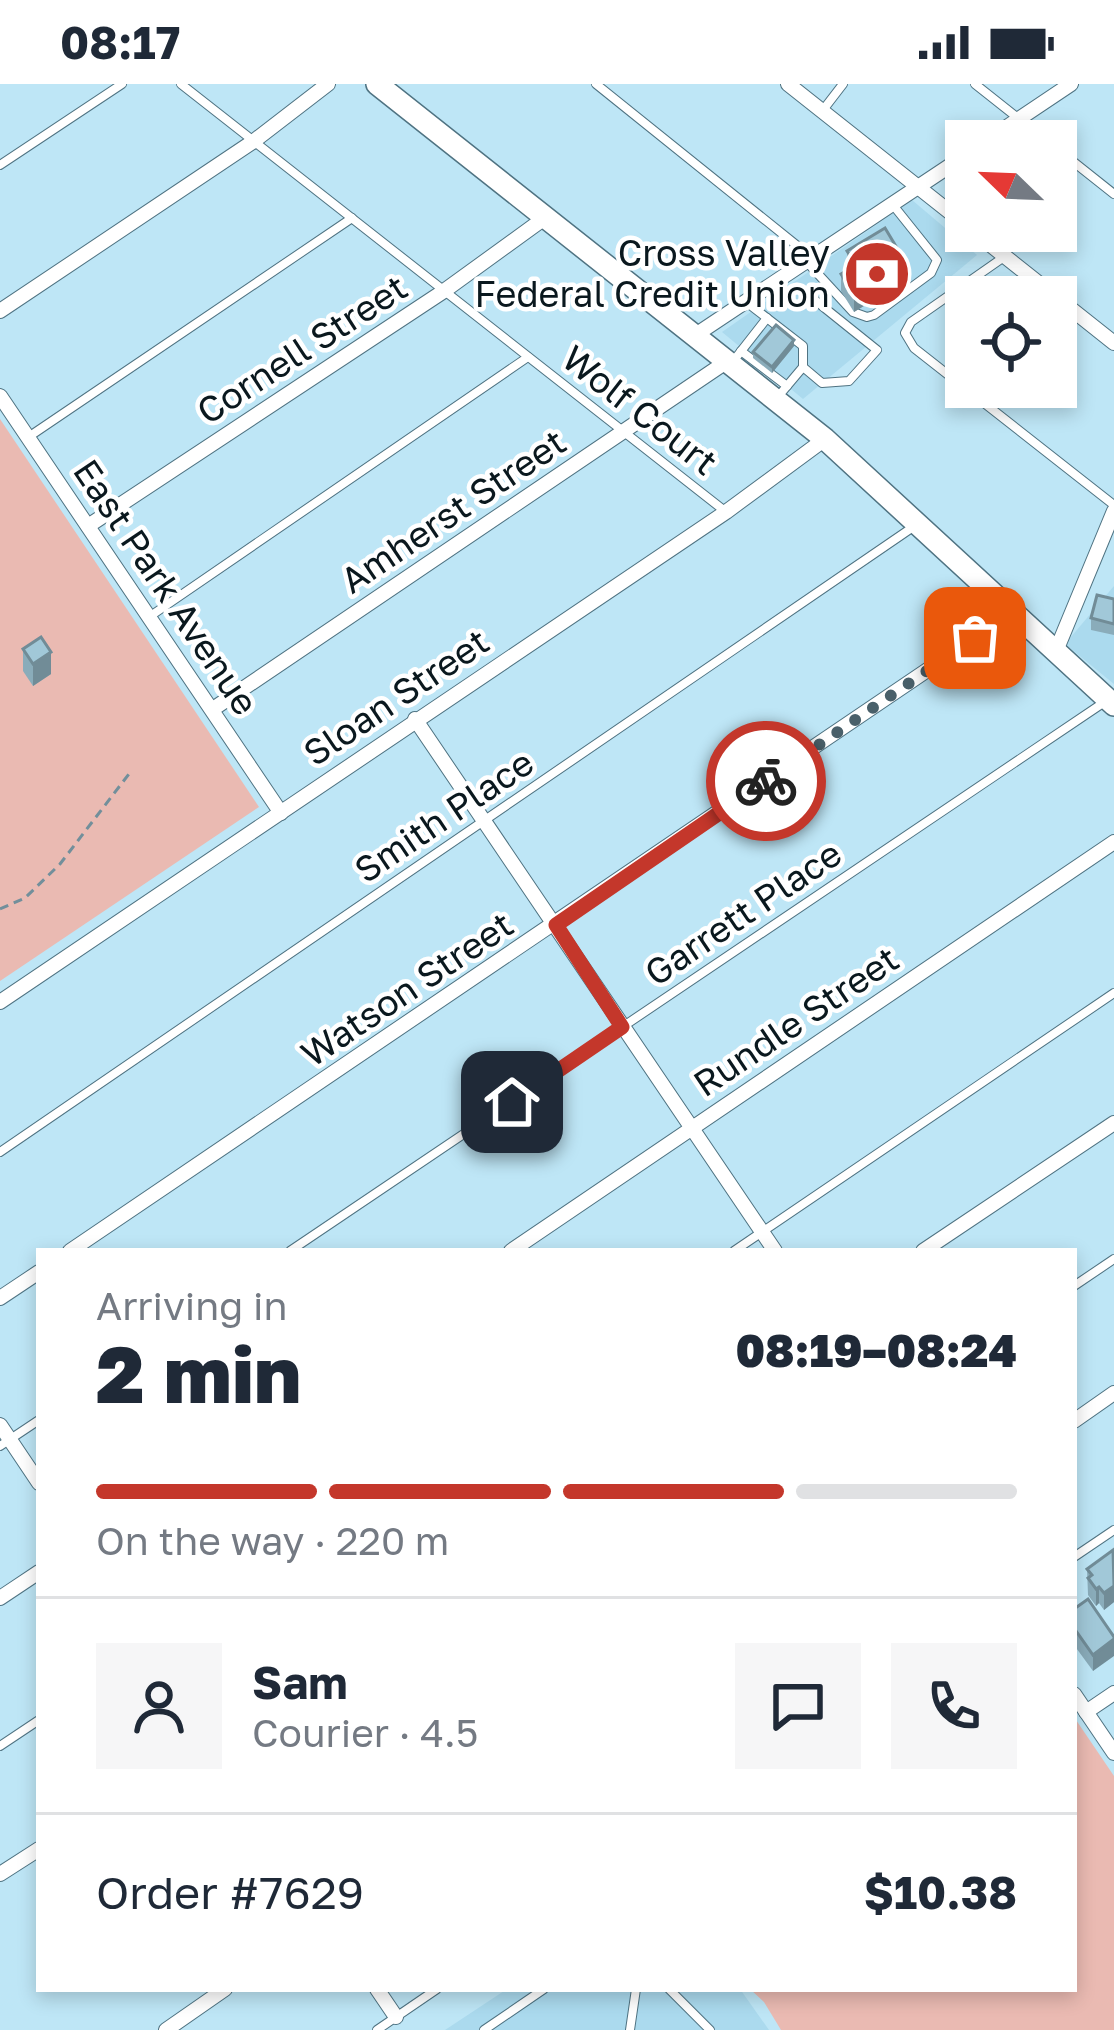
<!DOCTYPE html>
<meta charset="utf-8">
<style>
body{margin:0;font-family:"Golos Text",sans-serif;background:#f6f6f7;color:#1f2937;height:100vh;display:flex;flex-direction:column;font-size:45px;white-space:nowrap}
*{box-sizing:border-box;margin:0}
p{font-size:39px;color:#747a83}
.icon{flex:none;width:66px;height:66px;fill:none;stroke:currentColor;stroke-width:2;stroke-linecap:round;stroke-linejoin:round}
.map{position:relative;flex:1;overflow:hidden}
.sheet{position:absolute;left:36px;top:1164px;width:1041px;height:744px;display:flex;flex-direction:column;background:#fff;border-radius:0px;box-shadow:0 6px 18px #0003}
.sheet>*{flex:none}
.needle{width:78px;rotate:293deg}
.tools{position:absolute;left:945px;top:36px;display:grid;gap:24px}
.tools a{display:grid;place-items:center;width:132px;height:132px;border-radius:0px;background:#fff;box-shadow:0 6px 18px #0003;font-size:60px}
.pin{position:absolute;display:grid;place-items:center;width:102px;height:102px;color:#fff;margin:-51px;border-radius:24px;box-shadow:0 6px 18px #0006}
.courier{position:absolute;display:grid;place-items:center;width:120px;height:120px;margin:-60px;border:9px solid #c4372b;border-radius:50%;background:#fff;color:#222;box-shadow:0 3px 15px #0007}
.head em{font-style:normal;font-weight:800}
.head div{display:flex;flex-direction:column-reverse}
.head{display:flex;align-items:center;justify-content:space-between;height:204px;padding:0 60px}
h1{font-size:78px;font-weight:800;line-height:90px}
.bar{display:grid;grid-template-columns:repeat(4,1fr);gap:18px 12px;align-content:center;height:144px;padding:0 60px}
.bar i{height:15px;border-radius:9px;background:#e0e1e3}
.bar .on{background:#c4372b}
.bar p{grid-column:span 4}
.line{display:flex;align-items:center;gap:30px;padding:0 60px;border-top:3px solid #e0e1e3}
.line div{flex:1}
.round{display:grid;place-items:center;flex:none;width:126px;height:126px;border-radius:0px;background:#f6f6f7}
.status{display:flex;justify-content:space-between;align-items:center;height:84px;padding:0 60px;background:#fff;direction:ltr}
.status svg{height:33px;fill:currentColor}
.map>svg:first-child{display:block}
.built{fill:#abdaee}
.green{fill:#eabab2}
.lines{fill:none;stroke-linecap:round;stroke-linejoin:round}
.service-casing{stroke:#4f7382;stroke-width:10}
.minor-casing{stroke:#4f7382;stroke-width:16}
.primary-casing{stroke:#4f7382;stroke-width:24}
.path{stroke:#728f9b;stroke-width:3;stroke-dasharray:9 6;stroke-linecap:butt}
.service{stroke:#fff;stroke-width:8}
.minor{stroke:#fff;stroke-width:14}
.primary{stroke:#fff;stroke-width:21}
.wall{fill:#8aacba}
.shaded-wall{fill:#718c97}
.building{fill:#a1c8d8;stroke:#718c97;stroke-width:3}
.done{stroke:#49606a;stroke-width:12;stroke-dasharray:0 21.6}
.route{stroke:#c4372b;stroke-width:15}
.labels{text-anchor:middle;stroke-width:9;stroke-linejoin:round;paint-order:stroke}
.poi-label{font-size:36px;fill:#0a181e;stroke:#fff;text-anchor:end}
.street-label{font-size:36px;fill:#0a181e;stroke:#fff}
</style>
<div class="status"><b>08:17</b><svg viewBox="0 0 49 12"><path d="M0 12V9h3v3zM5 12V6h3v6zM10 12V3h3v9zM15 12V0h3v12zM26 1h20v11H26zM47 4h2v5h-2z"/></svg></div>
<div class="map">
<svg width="1114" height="1946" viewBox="0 0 1114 1946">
<rect width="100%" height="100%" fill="#bee6f6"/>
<g class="built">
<polygon points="912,116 977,171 803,315 722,248"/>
<polygon points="1114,502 1114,600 1065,560"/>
<polygon points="507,1905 740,1905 769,1946 445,1946"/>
</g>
<g class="green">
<polygon points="0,335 259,723 0,897"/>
<polygon points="1074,1633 1114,1692 1114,1946 781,1946 764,1918 750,1905 1074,1905"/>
</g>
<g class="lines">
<g class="service-casing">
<g id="service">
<polyline points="181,0 726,428"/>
<polyline points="596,0 810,172"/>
<polyline points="975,0 1047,57"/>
<polyline points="823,26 843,0"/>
<polyline points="1056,64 1114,110"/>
<polyline points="0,81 122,0"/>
<polyline points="1004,173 911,238 905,249 914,264 1114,421"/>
<polyline points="806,177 853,228 867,233 874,231 931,189 937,176 893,121"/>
<polyline points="745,217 803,262 803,283"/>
<polyline points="741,267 787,302"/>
<polyline points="731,280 767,234"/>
<polyline points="776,315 803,283 822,299 849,297 877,266 811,213"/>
<polyline points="27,354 352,134"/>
<polyline points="149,533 528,273"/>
<polyline points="0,1068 916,441"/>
<polyline points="290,1167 1106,617"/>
<polyline points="734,1167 1114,909"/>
<polyline points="1074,1202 1114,1175"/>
<polyline points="0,1362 39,1336"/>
<polyline points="1074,1473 1114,1446"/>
<polyline points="0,1662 39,1636"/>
<polyline points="669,1905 710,1946"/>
<polyline points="377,1946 437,1905"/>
<polyline points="484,1946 544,1905"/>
<polyline points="630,1946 636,1905"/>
</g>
</g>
<g class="minor-casing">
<g id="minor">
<polyline points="788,0 966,141"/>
<polyline points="986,57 1071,0"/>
<polyline points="973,147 1114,259"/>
<polyline points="0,227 254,57 328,0"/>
<polyline points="694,252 966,71"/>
<polyline points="0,312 281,729"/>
<polyline points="88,442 444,207 546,133"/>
<polyline points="1056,567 1114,427"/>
<polyline points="213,625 726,278"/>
<polyline points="415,635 775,1167"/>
<polyline points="0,918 726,428 825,355"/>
<polyline points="70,1167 1013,528"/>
<polyline points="511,1167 1114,758"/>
<polyline points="923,1167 1114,1039"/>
<polyline points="0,1214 39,1188"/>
<polyline points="1074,1337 1114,1309"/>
<polyline points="0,1341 39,1399"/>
<polyline points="0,1514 39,1488"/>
<polyline points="1074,1610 1114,1669"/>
<polyline points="1086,1628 1114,1609"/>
<polyline points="0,1790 39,1765"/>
<polyline points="377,1905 396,1933"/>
<polyline points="166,1946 225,1905"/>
</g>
</g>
<g class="primary-casing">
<polyline id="primary" points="377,0 825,355 1114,621"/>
</g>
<polyline class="path" points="0,825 25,814 60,780 132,686"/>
<use href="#service" class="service"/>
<use href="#minor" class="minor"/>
<use href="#primary" class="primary"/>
</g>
<g class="wall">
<polygon points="847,167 906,196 854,228 841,207 841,190 848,185"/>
<polygon points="794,262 772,289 753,274 753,268"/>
<polygon points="1114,515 1114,551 1091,546 1091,534"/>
<polygon points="23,565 51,590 33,602 23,587"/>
<polygon points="1114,1468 1114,1518 1104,1526 1099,1519 1096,1522 1088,1511 1087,1485"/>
<polygon points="1074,1525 1114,1553 1093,1587 1074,1561"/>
</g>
<g class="shaded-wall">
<polygon points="906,179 906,196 854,228 854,211"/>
<polygon points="794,256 794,262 772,289 772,283"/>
<polygon points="51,568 51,590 33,602 33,580"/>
<polygon points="1114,1502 1114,1518 1104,1526 1104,1509"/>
<polygon points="1099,1503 1099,1519 1096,1522 1096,1505"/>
<polygon points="1114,1555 1114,1572 1093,1587 1093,1571"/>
</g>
<g class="building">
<polygon points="885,144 906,179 854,211 841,190 856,181 847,167"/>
<polygon points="776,241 794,256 772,283 753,268"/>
<polygon points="1097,511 1114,515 1114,540 1091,534"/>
<polygon points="41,553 51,568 33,580 23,565"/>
<polygon points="1113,1466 1114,1502 1104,1509 1099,1503 1096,1505 1088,1494 1092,1491 1087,1485"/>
<polygon points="1088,1515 1114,1553 1114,1555 1093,1571 1074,1544 1074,1525"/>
</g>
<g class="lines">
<polyline class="done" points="766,697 975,554"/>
<polyline class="route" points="512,1018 622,943 556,841 766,697"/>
</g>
<defs>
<g id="bank-disc" transform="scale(3.45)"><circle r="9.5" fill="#c4372b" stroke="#fff"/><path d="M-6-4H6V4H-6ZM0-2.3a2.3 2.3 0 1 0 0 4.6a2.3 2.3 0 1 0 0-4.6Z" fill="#fff"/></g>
</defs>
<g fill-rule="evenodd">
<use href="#bank-disc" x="877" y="190"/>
</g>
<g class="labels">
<g class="poi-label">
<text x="830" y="182">Cross Valley<tspan x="830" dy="41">Federal Credit Union</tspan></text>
</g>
<g class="street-label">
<text transform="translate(302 265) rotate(-33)" y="13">Cornell Street</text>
<text transform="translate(640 326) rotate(38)" y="13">Wolf Court</text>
<text transform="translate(453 427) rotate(-34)" y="13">Amherst Street</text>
<text transform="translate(166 503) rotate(56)" y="13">East Park Avenue</text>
<text transform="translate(396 613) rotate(-34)" y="13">Sloan Street</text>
<text transform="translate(444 732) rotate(-34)" y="13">Smith Place</text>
<text transform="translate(743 829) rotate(-34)" y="13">Garrett Place</text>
<text transform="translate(407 905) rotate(-34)" y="13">Watson Street</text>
<text transform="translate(796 937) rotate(-34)" y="13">Rundle Street</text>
</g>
</g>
</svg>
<div class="tools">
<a><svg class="needle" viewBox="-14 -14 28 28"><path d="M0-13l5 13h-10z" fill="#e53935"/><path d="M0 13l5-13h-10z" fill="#747a83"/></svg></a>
<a><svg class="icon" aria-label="locate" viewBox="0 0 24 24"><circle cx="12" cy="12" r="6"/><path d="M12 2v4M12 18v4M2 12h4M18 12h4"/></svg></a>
</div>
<div class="pin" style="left:975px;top:554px;background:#ea580c"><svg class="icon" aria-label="bag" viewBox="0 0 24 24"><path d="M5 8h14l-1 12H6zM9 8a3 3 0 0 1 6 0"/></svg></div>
<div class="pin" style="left:512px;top:1018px;background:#1f2937"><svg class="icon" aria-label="home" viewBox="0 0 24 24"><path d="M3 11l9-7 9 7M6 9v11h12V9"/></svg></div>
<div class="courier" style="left:766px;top:697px"><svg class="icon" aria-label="bike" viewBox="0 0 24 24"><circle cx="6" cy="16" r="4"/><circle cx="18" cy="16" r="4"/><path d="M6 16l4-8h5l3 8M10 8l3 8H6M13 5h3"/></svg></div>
<section class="sheet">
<div class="head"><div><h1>2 min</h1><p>Arriving in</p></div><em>08:19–08:24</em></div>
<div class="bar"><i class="on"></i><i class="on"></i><i class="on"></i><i></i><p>On the way · 220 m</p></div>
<div class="line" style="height:216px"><a class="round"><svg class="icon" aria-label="person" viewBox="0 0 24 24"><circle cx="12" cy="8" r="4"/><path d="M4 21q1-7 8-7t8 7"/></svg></a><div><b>Sam</b><p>Courier · 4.5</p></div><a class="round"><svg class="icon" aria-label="chat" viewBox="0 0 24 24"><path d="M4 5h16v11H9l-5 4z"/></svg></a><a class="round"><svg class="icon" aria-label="phone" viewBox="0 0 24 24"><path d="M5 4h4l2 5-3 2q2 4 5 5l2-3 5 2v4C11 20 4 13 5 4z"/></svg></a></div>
<div class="line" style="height:156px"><div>Order #7629</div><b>$10.38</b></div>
</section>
</div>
